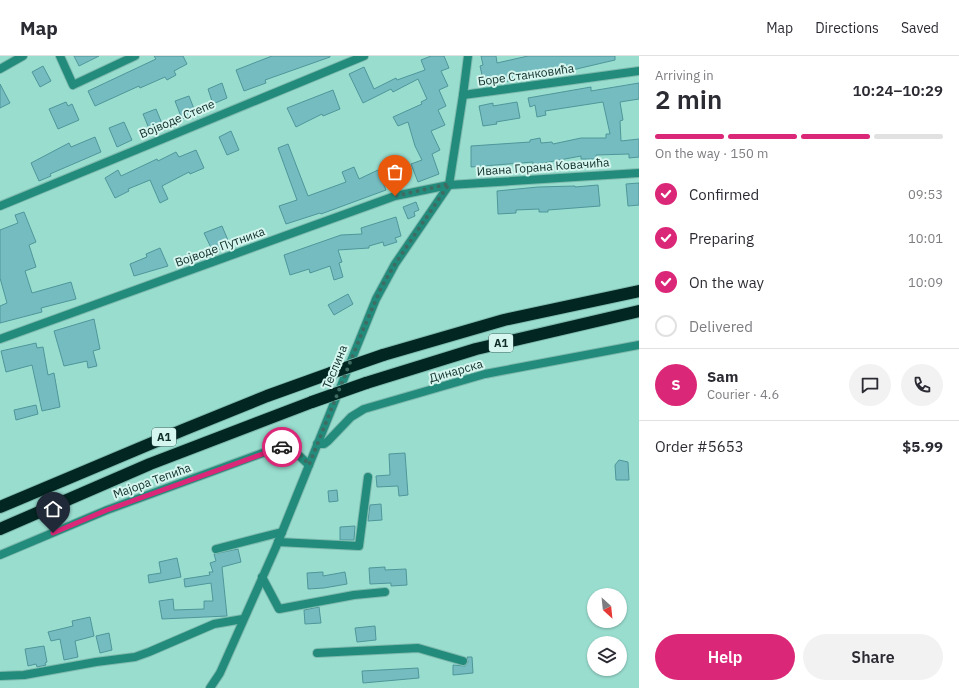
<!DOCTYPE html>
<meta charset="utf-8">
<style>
body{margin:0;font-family:"IBM Plex Sans",sans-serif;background:#f2f2f3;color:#2b2b33;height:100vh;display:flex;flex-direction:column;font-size:15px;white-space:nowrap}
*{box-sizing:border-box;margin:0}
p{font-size:13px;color:#7c7c81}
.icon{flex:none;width:22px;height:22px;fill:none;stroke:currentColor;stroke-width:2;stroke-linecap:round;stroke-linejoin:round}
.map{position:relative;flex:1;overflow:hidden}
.panel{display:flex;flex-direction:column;background:#fff;width:320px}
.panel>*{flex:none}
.needle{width:26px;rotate:153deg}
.tools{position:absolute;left:587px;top:532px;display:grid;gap:8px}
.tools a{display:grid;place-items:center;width:40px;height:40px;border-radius:50%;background:#fff;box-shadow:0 1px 3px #0004;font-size:20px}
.pin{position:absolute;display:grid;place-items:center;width:34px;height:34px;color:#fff;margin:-41px -17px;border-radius:50% 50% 50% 0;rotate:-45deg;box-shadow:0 0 4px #0007}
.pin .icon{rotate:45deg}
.courier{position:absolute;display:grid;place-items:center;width:40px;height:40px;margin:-20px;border:3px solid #db2777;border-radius:50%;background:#fff;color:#222;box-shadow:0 1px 5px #0007}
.head em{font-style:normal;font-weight:600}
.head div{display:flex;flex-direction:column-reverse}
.head{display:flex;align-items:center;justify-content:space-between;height:68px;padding:0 16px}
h1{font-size:26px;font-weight:600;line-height:30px}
.bar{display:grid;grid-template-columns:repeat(4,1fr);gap:6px 4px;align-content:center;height:48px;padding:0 16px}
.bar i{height:5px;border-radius:3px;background:#e1e1e2}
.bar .on{background:#db2777}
.bar p{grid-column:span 4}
.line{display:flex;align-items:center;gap:10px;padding:0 16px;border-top:1px solid #e1e1e2}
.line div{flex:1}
.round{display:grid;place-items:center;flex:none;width:42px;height:42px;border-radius:21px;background:#f2f2f3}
ol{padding:0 16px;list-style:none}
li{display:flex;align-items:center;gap:12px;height:44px}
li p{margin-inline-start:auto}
li .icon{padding:4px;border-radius:50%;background:#db2777;color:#fff;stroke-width:4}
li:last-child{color:#7c7c81}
li i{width:22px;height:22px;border:2px solid #e1e1e2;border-radius:50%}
.button{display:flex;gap:8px;margin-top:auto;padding:8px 16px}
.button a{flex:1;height:46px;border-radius:24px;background:#db2777;color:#fff;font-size:16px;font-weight:600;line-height:46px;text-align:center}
.button a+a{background:#f2f2f3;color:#2b2b33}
header{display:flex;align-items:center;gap:24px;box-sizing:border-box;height:56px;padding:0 20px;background:#fff;border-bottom:1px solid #e1e1e2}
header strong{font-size:19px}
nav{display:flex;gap:22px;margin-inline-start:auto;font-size:14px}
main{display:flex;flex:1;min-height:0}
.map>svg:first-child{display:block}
.building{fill:#75bcc0;stroke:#4f969a}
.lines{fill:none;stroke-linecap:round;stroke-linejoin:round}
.minor-casing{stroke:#7ebaae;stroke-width:10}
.motorway-casing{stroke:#7ebaae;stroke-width:14}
.minor{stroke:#228b7b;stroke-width:8}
.motorway{stroke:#022621;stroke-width:12}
.motorway-bridge-casing{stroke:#7ebaae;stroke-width:14;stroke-linecap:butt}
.motorway-bridge{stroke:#022621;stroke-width:12}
.done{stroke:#406b62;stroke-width:4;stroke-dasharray:0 7.2}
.route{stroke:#db2777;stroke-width:5}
.labels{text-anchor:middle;stroke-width:4;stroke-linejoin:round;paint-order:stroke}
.shield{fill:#d5f6ef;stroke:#4b6964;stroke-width:1}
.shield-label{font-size:11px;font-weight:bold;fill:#102d28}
.street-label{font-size:12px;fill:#102d28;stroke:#d5f6ef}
</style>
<header>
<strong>Map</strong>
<nav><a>Map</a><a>Directions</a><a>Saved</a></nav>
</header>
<main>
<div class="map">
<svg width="639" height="632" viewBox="0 0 639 632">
<rect width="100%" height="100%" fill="#99ddcf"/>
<g class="building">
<polygon points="74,0 99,0 79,10"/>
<polygon points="154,0 183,0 187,8 174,15 176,19 167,24 165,21 140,32 139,30 95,50 88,35 156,3"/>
<polygon points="272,0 330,0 330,1 265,24 266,27 244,35 236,14"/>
<polygon points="431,0 444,0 449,12 441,15 448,30 439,34 446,50 438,54 445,69 431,75 440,94 432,98 439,118 418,126 411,108 422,104 415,90 408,66 398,70 393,61 422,48 421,46 427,43 418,23 393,36 391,33 363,47 349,18 364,11 374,33 396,22 397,24 425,14 421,4"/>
<polygon points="481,0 496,0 497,7 528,0 615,0 615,4 568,15 544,20 543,17 518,22 519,23 504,26 504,24 484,28 480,10 483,9"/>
<polygon points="43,10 51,25 40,31 32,16"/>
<polygon points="222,27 227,42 213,48 208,33"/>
<polygon points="639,27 639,43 620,46 623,64 620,65 621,85 639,83 639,101 629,102 629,98 596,99 596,103 581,103 581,100 533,109 533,106 471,111 471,90 530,86 530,84 540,82 541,87 552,86 553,88 581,82 606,82 606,78 610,78 603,46 545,55 546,59 537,61 535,49 530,51 528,42 591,31 591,35"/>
<polygon points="0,28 10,47 0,52"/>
<polygon points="333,34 340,53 323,60 322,58 296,71 287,52"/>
<polygon points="189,40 196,58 182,63 175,45"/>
<polygon points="66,46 68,50 72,48 79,64 58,73 49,53"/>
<polygon points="517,46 520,62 496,66 497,68 483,70 479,50 493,47 493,50"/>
<polygon points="156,53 163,70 150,75 143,58"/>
<polygon points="124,66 132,84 117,91 109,72"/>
<polygon points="231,75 239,94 227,99 219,81"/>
<polygon points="95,81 101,96 50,118 51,120 39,125 31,107 69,87 71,91"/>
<polygon points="288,88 308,140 346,126 342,116 354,111 359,123 378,114 386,134 321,158 320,157 286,168 279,150 297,144 278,92"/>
<polygon points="196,94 204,112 190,118 189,116 162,130 168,143 160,147 150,124 128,133 129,135 115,142 105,122 118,114 121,120 157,103 158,105 176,96 179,101"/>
<polygon points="639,127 639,149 628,150 626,128"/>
<polygon points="598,129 600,150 548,154 548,156 539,156 539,153 516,154 516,157 498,158 497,135 538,131 575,130 575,131"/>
<polygon points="416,146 419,154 414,156 415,160 408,163 403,151"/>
<polygon points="24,156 36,186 29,189 36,211 25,215 32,237 71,226 76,243 41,252 42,256 0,267 0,250 7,247 0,222 0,174 18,167 15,159"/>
<polygon points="396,161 401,180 395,182 397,186 384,190 383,186 369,190 369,192 338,194 342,206 339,207 343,221 334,224 330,210 310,217 309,213 290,219 284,199 341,179 362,178 361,172"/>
<polygon points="222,170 230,189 213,196 204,177"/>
<polygon points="160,192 168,210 134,220 130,208 147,201 146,198"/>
<polygon points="348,238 353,248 334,259 328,249"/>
<polygon points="94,263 100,293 93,295 97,310 88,312 87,305 64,310 54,275"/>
<polygon points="36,287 37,292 43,291 48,319 54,317 60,351 42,355 32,309 6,316 1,295"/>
<polygon points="36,349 38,358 16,364 14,354"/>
<polygon points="405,397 408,439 399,440 398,430 377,431 376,420 390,419 389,398"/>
<polygon points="619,404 628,406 629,424 616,424 615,409"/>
<polygon points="337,434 338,445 329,446 328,435"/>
<polygon points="381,448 382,464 368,465 370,449"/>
<polygon points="355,470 354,484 340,484 340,471"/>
<polygon points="238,493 241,506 222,511 227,560 162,563 159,545 173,543 174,554 204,553 204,545 213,545 211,527 185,531 184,523 210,519 209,516 213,516 210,507 216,505 214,498"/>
<polygon points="177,502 181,521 149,527 148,519 161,517 159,506"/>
<polygon points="385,511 385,514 406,513 407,529 391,530 391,527 370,528 369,512"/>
<polygon points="323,516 323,520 345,516 347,528 324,532 308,533 307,517"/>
<polygon points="319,551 321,567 305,568 304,554"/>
<polygon points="90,561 94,580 75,585 78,601 64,604 60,583 51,585 48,576 73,570 72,565"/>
<polygon points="375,570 376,584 357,586 355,572"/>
<polygon points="109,577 112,594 100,597 96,580"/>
<polygon points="44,590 47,606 45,607 46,609 37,611 36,608 28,610 25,593"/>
<polygon points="467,601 472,601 473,617 453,619 453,609 465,610 468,606"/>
<polygon points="418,612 419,622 363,627 362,615"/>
</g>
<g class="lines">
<g class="minor-casing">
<g id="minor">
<polyline points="60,0 73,29 135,0"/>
<polyline points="0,13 23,0"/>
<polyline points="463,39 639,15"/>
<polyline points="0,150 364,0"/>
<polyline points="0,283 395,140 449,129 639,117"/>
<polyline points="317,388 324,388 328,385 351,361 364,353 485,318 639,289"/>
<polyline points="278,486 359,490 368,421"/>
<polyline points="216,493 282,476"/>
<polyline points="0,499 107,454 279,391 291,392 309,409"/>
<polyline points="262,521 279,553 354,539 385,536"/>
<polyline points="317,597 418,592 463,605"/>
<polyline points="0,620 24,619 96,606 135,601 149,596 214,568 243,563"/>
<polyline points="210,632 220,617 276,491 376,243 395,208 449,129 463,39 468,0"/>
</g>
</g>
<g class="motorway-casing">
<g id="motorway">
<polyline points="383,299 504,264 639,235"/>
<polyline points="366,327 476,293 639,255"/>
<polyline points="0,451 183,374 267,340 331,317"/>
<polyline points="0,473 150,408 312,346"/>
</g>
</g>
<use href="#minor" class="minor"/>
<use href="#motorway" class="motorway"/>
<g class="motorway-bridge-casing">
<g id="motorway-bridge">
<polyline points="331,317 383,299"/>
<polyline points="312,346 366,327"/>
</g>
</g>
<use href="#motorway-bridge" class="motorway-bridge"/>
</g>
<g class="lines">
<path class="done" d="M282,391C294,390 302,400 309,409L363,274L381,232L395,208L449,128L395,140"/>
<polyline class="route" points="53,477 107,454 282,391"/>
</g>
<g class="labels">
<g class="shield">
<rect x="489" y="278" width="24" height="18" rx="3"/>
<rect x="152" y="372" width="24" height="18" rx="3"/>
</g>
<g class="shield-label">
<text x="501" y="291">A1</text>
<text x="164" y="385">A1</text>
</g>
<g class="street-label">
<text transform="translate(526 19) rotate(-8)" y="4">Боре Станковића</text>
<text transform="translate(177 63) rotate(-23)" y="4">Војводе Степе</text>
<text transform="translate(543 111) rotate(-4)" y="4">Ивана Горана Ковачића</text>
<text transform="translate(220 191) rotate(-20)" y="4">Војводе Путника</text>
<text transform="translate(335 311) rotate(-68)" y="4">Теслина</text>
<text transform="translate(456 315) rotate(-16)" y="4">Динарска</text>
<text transform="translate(152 425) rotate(-20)" y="4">Мајора Тепића</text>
</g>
</g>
</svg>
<div class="tools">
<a><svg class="needle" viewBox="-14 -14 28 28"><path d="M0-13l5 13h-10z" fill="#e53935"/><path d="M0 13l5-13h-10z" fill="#7c7c81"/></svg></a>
<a><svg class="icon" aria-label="layers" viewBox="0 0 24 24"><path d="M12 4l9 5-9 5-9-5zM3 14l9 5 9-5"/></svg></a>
</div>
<div class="pin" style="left:395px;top:140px;background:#ea580c"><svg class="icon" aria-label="bag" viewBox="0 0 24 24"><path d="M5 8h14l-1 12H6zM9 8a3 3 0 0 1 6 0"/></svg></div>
<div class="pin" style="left:53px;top:477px;background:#1f2937"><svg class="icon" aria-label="home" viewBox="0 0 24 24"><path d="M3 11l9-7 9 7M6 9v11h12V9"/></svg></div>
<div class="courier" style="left:282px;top:391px"><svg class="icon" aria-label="car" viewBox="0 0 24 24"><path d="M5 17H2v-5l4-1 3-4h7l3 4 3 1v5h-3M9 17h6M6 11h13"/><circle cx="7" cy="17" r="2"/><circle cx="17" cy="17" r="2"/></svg></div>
</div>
<section class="panel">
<div class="head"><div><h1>2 min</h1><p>Arriving in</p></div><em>10:24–10:29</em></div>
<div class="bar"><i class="on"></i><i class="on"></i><i class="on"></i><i></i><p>On the way · 150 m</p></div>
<ol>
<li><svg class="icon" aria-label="check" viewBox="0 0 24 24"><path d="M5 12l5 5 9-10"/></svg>Confirmed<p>09:53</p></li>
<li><svg class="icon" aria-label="check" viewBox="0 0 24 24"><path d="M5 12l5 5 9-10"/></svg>Preparing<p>10:01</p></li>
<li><svg class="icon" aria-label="check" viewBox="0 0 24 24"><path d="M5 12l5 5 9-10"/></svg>On the way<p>10:09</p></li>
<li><i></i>Delivered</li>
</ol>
<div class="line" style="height:72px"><b class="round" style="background:#db2777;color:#fff">S</b><div><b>Sam</b><p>Courier · 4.6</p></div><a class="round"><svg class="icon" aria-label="chat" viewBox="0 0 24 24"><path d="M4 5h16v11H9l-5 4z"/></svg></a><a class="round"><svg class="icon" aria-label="phone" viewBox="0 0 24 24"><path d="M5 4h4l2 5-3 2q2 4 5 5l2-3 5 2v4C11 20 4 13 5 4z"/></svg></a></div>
<div class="line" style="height:52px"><div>Order #5653</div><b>$5.99</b></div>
<div class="button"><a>Help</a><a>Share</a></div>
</section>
</main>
